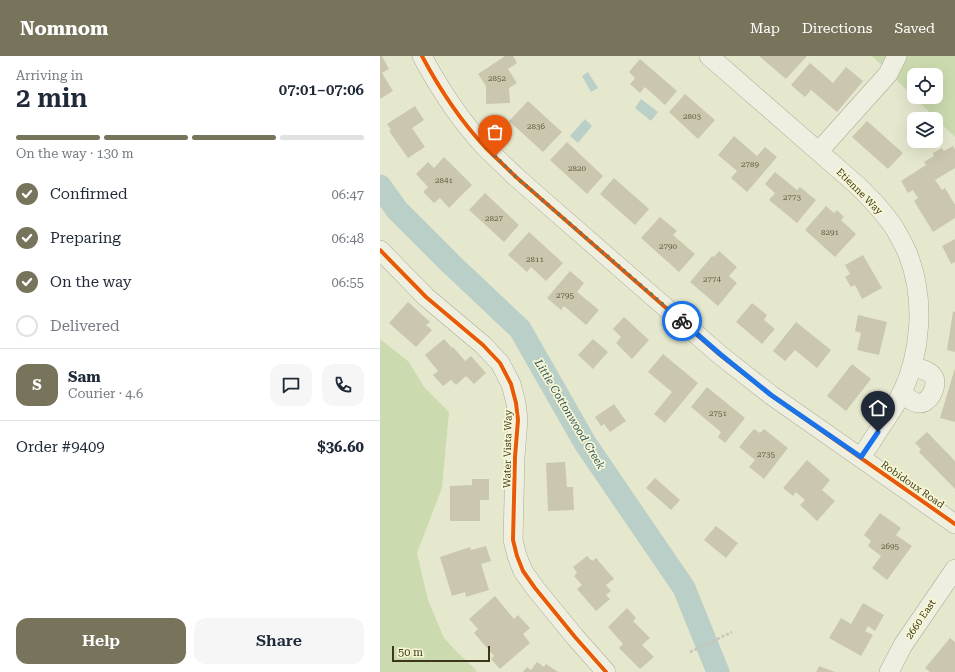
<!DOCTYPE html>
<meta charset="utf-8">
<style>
body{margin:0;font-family:"Roboto Serif",serif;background:#f6f6f7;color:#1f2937;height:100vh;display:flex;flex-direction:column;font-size:15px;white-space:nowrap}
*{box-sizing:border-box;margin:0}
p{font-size:13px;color:#747a83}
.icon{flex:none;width:22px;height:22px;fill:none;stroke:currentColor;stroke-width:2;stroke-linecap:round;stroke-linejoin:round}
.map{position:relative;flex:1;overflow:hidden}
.panel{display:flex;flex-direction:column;background:#fff;width:380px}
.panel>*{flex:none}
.buttons{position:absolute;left:527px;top:12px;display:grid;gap:8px}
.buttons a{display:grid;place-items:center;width:36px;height:36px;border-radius:8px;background:#fff;box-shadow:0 4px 16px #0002;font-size:20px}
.scale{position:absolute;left:12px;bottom:10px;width:98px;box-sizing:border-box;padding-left:4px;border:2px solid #3d361d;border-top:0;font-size:11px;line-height:14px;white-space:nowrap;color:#3d361d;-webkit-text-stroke:3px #f7f8d3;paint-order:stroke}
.pin{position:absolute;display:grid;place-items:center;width:34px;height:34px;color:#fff;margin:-41px -17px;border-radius:50% 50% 50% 0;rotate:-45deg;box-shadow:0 0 4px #0007}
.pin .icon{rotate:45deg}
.courier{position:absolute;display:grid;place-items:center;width:40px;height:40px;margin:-20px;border:3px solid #1a73e8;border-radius:50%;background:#fff;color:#222;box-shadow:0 1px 5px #0007}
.summary em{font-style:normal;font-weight:600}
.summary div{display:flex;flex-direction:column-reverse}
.summary{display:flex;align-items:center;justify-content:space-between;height:68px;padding:0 16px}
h1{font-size:26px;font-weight:600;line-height:30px}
.bar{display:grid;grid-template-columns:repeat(4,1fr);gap:6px 4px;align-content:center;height:48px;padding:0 16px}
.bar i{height:5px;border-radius:3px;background:#e0e1e3}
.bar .active{background:#78745b}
.bar p{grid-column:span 4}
.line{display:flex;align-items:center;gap:10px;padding:0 16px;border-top:1px solid #e0e1e3}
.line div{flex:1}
.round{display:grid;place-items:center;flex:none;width:42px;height:42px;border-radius:12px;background:#f6f6f7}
ol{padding:0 16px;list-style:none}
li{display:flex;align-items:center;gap:12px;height:44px}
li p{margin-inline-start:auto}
li .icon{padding:4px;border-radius:50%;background:#78745b;color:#fff;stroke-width:4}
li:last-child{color:#747a83}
li i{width:22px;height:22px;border:2px solid #e0e1e3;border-radius:50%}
.button{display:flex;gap:8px;margin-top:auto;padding:8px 16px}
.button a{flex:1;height:46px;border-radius:12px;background:#78745b;color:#fff;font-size:16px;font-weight:600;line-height:46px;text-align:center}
.button a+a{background:#f6f6f7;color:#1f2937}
header{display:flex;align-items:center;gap:24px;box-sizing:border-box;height:56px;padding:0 20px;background:#78745b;color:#fff}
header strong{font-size:19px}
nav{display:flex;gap:22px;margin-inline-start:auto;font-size:14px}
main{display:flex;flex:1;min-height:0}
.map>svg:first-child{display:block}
.green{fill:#ccdbaf}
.water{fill:#b9cfc7}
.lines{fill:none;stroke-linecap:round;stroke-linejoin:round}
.river{stroke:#b9cfc7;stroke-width:23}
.building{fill:#cbc7ae}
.minor-casing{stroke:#acac97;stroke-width:20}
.path{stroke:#c7c6b6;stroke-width:2.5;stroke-dasharray:3 2;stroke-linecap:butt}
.minor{stroke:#eeefe0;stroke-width:19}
.cycleway-casing{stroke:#f7f8d3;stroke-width:6}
.cycleway{stroke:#e8590c;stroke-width:4}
.done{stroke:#78745b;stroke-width:4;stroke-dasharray:0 7.2}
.route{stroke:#1a73e8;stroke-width:5}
.labels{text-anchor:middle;stroke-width:3.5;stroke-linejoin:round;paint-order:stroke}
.number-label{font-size:8px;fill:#605a41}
.street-label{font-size:10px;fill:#3d361d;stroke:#f7f8d3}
.water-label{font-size:11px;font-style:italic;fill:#2b515e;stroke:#f7f8d3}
</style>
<header>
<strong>Nomnom</strong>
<nav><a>Map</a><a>Directions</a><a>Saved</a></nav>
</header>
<main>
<section class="panel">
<div class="summary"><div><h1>2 min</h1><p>Arriving in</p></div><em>07:01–07:06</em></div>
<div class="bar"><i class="active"></i><i class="active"></i><i class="active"></i><i></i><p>On the way · 130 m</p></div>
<ol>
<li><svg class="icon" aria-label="check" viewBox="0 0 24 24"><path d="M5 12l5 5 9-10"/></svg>Confirmed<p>06:47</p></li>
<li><svg class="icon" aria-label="check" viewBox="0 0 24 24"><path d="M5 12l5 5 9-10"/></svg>Preparing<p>06:48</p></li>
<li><svg class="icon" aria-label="check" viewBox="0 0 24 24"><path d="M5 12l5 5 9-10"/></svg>On the way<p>06:55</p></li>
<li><i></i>Delivered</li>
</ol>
<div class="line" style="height:72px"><b class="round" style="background:#78745b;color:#fff">S</b><div><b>Sam</b><p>Courier · 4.6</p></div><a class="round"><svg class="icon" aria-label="chat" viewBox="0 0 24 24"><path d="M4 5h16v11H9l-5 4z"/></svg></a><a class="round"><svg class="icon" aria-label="phone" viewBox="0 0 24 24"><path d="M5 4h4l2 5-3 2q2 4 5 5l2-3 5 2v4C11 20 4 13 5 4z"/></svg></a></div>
<div class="line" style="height:52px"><div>Order #9409</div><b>$36.60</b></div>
<div class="button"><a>Help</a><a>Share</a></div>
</section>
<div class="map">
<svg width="575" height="616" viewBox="0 0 575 616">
<rect width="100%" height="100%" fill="#e6e8ce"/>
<g class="green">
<polygon points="492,0 575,0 575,81 534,41 556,41 556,19 534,19 534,41"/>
<polygon points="0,283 29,306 44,331 69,356 62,432 37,497 48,544 64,582 78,597 96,614 97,616 0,616"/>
</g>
<g class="water">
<polygon points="208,16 218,32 211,36 202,20"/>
<polygon points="261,43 278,56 271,65 255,52"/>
<polygon points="205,63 212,70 198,87 190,80"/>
</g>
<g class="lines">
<polyline class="river" points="0,130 17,154 70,207 140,273 205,387 304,532 338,616"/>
</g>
<g class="building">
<polygon points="0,0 2,0 9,13 2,17 13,35 0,43"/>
<polygon points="125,0 133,0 137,7 128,13 137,27 129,32 130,47 106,48 106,30 98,18"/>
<polygon points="379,0 427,0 406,23"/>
<polygon points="260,3 297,35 285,49 265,31 260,37 250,28 255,22 249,16"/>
<polygon points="430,7 453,27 466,11 483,25 457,56 431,34 425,41 411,29"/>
<polygon points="305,38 335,64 318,83 289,56"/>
<polygon points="148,45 182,76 163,96 129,65"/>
<polygon points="35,50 44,64 32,72 45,91 28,102 9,75 11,74 7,68"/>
<polygon points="487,65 523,97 508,113 472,81"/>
<polygon points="354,80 377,100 385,91 397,101 367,136 351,122 357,115 338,99"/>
<polygon points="187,86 223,120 207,138 170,104"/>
<polygon points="573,90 575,93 575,112 555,124 562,134 565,132 575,149 575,162 553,176 534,145 538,142 533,134 528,137 521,125 546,109 544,106 554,100 553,97 562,92 564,95"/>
<polygon points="64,101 92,129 69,152 60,142 54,147 43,136 48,131 36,118 48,106 54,112"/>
<polygon points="395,116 417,134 420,131 436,144 417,167 389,144 395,137 385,128"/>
<polygon points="234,122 269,153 255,169 220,138"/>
<polygon points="105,137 139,169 124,186 89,154"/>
<polygon points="446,150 454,157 457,154 464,161 461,164 476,178 455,201 425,174"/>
<polygon points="280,161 297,175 293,179 315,198 299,216 261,182"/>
<polygon points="149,176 183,207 166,225 151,211 147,216 128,199"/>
<polygon points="575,183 575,206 571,208 562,190"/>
<polygon points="339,195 357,211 349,220 357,227 338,250 310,226 332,200 334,201"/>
<polygon points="483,199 502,232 482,243 475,229 471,231 465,221 470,218 465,209"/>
<polygon points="190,215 204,227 197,236 219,254 206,269 184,250 181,254 167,242"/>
<polygon points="28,246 50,266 46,269 52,274 36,291 9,267"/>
<polygon points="372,247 387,259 384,264 395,273 382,288 356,266"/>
<polygon points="573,255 575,256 575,296 567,294"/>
<polygon points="478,259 507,266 499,299 477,294 481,277 475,275"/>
<polygon points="244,261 269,284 252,303 236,287 241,281 233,273"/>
<polygon points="416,266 451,294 437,312 415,294 405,305 393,295"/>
<polygon points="64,283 72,292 73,291 85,305 91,300 106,317 94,328 86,320 76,329 71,324 63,330 53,319 58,315 45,299"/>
<polygon points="213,283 228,296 213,313 198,299"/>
<polygon points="283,298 318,327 285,367 274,358 292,336 268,316"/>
<polygon points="472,308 491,323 466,355 447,340"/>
<polygon points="575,312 575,366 560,362"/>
<polygon points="327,331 365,362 345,387 338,381 341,376 311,351"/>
<polygon points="234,348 246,365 230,376 224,368 221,370 215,361"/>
<polygon points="374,373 380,377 384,373 408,392 384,423 369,411 375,404 359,391"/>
<polygon points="547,376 575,405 575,433 539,396 541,393 535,387"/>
<polygon points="427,404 450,424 442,434 455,445 437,465 420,449 425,444 416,436 413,440 403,432"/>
<polygon points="185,406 187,431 193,431 194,454 168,455 166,407"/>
<polygon points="275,422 300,444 291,454 266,432"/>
<polygon points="92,423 109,423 109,444 100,444 100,465 70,465 70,430 92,429"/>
<polygon points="500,457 521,472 516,479 532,490 507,524 492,512 501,500 488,490 491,485 484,479"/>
<polygon points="336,470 358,487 346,502 324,484"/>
<polygon points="106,490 111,505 101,508 109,534 86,541 85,536 72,540 60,501 90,491 91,494"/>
<polygon points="207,500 212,505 216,502 234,523 226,529 231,535 226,539 230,543 216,555 197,533 202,529 194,520 197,517 193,511"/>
<polygon points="115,540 134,563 138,559 150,572 143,578 150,587 120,613 111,603 114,600 94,577 98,573 89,563"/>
<polygon points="483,547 504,559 495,575 488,570 485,575 493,579 481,600 449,582 461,562 471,568"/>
<polygon points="247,552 256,562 253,565 270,582 262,589 274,601 260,613 239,592 243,588 228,571"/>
<polygon points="570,582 575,586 575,616 550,616 545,612"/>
<polygon points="157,606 164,611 166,608 178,616 143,616 147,611 151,614"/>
<polygon points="439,610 455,616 436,616"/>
</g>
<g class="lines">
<g class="minor-casing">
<g id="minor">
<path d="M42,0C59,32 80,64 105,91C115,101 126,111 136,121L340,299L391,339L575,468"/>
<path d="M329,0L478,130C491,143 505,157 515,173C520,182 526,192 529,201C545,244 541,296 522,337C517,347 510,357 504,366C496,378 489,390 481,401"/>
<polyline points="439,95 508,18 517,0"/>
<polyline points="0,194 46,241 103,289 120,307 131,328 136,347 138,364 135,401 133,484 137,500 143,515 155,532 195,581 226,616"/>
<path d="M521,338C527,341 532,346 538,347C549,349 558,330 554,322C550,314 540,313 532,311"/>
<polyline points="509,616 523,589 575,513"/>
</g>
</g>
<polyline class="path" points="310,596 352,576"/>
<use href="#minor" class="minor"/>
<g class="cycleway-casing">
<g id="cycleway">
<path d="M42,0C59,32 80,64 105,91C115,101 126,111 136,121L340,299L391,339L575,468"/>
<polyline points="0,194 46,241 103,289 120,307 131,328 136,347 138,364 135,401 133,484 137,500 143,515 155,532 195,581 226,616"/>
</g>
</g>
<use href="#cycleway" class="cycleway"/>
</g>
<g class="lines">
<polyline class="done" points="115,100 136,121 302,265"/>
<polyline class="route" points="302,265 340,298 391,339 481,401 498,376"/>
</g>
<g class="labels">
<g class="number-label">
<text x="117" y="25">2852</text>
<text x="312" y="63">2803</text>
<text x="156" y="73">2836</text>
<text x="370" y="111">2789</text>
<text x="197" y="115">2820</text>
<text x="64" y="127">2841</text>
<text x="412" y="144">2773</text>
<text x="114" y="165">2827</text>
<text x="450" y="179">8291</text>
<text x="288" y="193">2790</text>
<text x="155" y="206">2811</text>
<text x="332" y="226">2774</text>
<text x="185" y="242">2795</text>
<text x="338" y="360">2751</text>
<text x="386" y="401">2735</text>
<text x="510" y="493">2695</text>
</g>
<g class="street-label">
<text transform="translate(480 135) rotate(45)" y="4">Etienne Way</text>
<text transform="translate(127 393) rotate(-89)" y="4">Water Vista Way</text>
<text transform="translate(533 428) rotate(35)" y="4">Robidoux Road</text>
<text transform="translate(540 563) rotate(-56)" y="4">2660 East</text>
</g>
<g class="water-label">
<text transform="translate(190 358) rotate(59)" y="4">Little Cottonwood Creek</text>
</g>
</g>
</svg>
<div class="buttons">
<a><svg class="icon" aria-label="locate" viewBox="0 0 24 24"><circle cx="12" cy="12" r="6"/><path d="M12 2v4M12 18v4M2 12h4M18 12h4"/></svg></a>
<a><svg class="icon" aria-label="layers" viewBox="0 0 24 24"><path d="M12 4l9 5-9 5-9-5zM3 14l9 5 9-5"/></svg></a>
</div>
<div class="scale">50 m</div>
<div class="pin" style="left:115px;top:100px;background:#ea580c"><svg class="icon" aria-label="bag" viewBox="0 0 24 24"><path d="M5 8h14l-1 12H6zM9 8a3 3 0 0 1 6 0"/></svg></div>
<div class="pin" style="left:498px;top:376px;background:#1f2937"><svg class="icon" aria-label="home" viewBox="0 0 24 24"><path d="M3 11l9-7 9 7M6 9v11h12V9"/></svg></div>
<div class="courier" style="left:302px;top:265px"><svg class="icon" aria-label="bike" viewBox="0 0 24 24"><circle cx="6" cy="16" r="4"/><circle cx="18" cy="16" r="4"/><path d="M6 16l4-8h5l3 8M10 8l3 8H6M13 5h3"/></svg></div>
</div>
</main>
